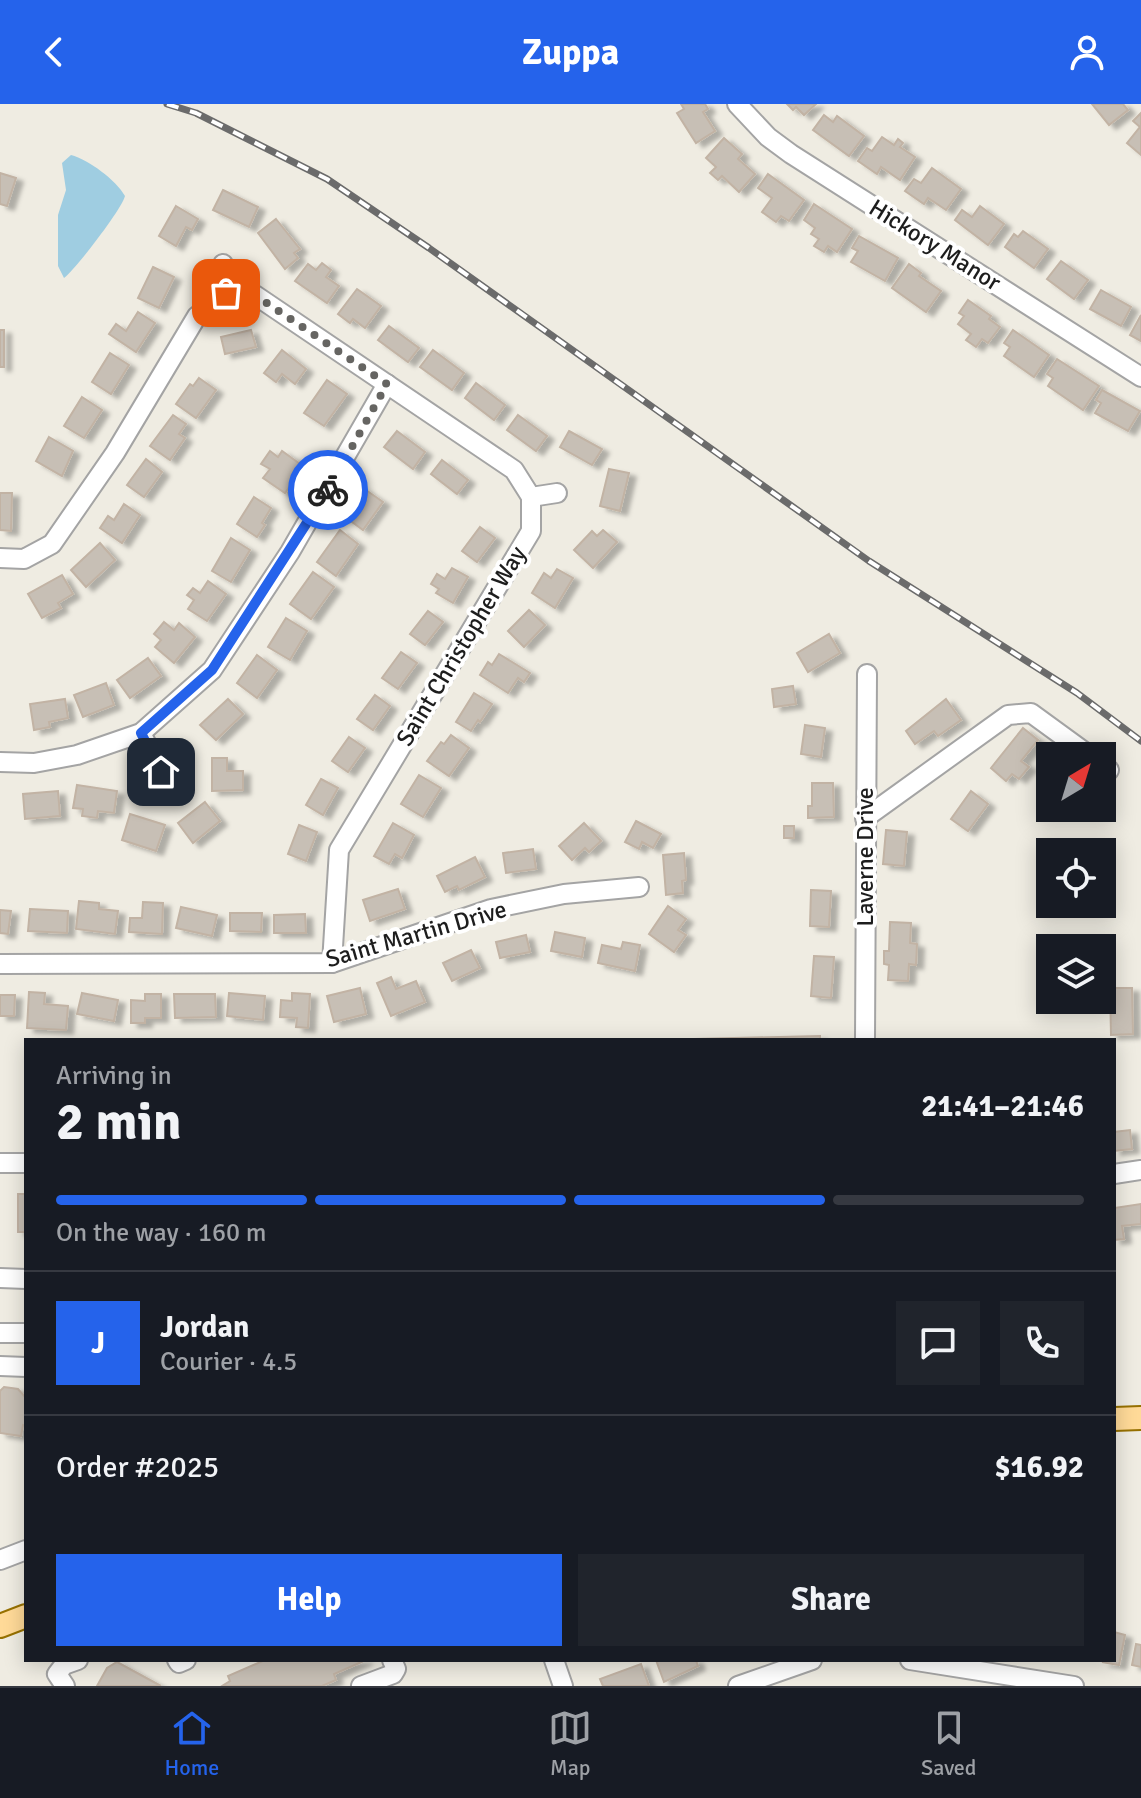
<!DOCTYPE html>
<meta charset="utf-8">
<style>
body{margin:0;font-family:Signika,sans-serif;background:#20242c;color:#f1f3f6;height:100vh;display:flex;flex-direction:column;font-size:30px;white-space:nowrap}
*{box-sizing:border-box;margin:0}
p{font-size:26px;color:#9ea1a6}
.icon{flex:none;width:44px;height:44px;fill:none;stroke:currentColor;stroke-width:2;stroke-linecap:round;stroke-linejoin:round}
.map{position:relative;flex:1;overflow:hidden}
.sheet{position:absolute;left:24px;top:934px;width:1092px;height:624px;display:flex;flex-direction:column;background:#171b24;border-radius:0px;box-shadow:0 4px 20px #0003}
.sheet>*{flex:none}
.needle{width:52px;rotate:38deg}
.tools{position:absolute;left:1036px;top:638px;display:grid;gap:16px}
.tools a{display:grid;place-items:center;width:80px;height:80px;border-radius:0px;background:#171b24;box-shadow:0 4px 20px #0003;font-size:40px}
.pin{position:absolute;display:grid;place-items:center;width:68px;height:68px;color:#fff;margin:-34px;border-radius:16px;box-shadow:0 4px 12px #0006}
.courier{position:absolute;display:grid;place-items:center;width:80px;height:80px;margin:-40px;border:6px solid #2563eb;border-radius:50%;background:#fff;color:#222;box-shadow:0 2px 10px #0007}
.headline em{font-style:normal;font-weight:700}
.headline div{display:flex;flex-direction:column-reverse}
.headline{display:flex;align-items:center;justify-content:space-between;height:136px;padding:0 32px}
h1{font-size:52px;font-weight:700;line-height:60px}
.bar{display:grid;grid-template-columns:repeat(4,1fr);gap:12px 8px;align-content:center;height:96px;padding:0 32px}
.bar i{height:10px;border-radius:6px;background:#363941}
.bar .on{background:#2563eb}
.bar p{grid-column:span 4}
.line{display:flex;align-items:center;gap:20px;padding:0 32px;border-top:2px solid #363941}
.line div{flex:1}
.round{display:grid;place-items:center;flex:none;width:84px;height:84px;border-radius:0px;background:#20242c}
.button{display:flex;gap:16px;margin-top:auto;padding:16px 32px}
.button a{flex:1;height:92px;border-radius:0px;background:#2563eb;color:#fff;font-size:32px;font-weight:700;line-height:92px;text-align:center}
.button a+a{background:#20242c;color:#f1f3f6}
header{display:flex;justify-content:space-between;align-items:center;height:104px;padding:0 32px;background:#2563eb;color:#fff;font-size:36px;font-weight:700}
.menu{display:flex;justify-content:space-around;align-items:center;height:112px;border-top:2px solid #363941;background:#171b24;font-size:22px;color:#9ea1a6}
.menu a{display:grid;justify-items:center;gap:4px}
.menu .on{color:#2563eb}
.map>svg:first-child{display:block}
.water{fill:#9fcde1}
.building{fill:#c7bfb5;stroke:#c2b3a4;stroke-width:2;filter:url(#shadow)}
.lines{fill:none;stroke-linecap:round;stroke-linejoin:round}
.minor-casing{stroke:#a4a4a4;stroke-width:22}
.major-casing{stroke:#977100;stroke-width:26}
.minor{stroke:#fff;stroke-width:18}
.major{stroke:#ffda98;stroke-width:22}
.rail-casing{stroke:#6b6b6b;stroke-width:7}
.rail{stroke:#fff;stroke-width:4;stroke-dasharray:12;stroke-linecap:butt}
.done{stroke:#666562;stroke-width:8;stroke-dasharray:0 14.4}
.route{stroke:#2563eb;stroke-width:10}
.labels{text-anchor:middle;stroke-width:8;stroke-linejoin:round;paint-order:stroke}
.street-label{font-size:24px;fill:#1d1d1d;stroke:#fff}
</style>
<header><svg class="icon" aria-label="back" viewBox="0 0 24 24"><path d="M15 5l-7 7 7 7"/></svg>Zuppa<svg class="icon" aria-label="person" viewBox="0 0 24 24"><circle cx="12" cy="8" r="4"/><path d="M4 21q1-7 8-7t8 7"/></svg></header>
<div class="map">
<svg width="1141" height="1582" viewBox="0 0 1141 1582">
<defs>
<filter id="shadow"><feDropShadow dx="7" dy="4" stdDeviation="2" flood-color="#0004"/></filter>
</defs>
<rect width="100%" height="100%" fill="#efece2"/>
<path class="water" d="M71,51C89,56 116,76 125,92C122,105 75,166 64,174L58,162V111L66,86L62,59Z"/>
<g class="building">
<polygon points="681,0 705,0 708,5 703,8 715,27 696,39 677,9 684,5"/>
<polygon points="787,0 816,0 804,11 796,3 793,6"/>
<polygon points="1092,0 1123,0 1128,6 1109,21"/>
<polygon points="1141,9 1141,51 1127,39 1140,23 1133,17"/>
<polygon points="824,11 833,18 837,12 864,32 849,52 813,26"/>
<polygon points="882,33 894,41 898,35 903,39 900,43 915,53 900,76 881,63 877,70 858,57 867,44 872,47"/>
<polygon points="724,34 742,50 738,55 755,70 739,88 722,72 718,76 710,69 716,63 706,54"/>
<polygon points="932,64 961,85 946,106 928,94 924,100 905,87 914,75 921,79"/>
<polygon points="0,69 16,74 7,102 0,100"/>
<polygon points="768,70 804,96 789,117 781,112 776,118 762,108 772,94 758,84"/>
<polygon points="223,86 258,103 249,123 213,106"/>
<polygon points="814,100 852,125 837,148 828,142 824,148 814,142 819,135 811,130 815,124 804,116"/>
<polygon points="176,102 198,115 192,126 186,123 176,142 159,132"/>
<polygon points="980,102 1004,120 988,141 955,116 962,106 972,113"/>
<polygon points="276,115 300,145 294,149 298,154 285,165 258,129"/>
<polygon points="1023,127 1048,145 1034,164 1005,143 1014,130 1018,133"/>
<polygon points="859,132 898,154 885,177 851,158 858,147 852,144"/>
<polygon points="1061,157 1088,176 1074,195 1047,175"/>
<polygon points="322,159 331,166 326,173 339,182 327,199 295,177 308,160 316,166"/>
<polygon points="909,160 921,169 919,172 941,187 926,208 892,184"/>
<polygon points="153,163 174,173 159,204 138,194"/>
<polygon points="357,185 381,202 365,224 353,215 350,219 338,210"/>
<polygon points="1101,186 1131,203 1121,222 1090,205"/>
<polygon points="968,196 991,212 989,215 1000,223 988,239 982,235 976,243 966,236 971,230 958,220 964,212 959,209"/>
<polygon points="138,208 155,219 136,248 109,230 116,220 126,227"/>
<polygon points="1141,211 1141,237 1130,231"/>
<polygon points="389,222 419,244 408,258 378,236"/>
<rect x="0" y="226" width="4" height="37"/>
<polygon points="251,226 256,243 225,250 221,233"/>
<polygon points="1013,226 1049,251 1034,273 1004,252 1010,243 1004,239"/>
<polygon points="282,246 306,265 295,280 282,270 276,278 264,269"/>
<polygon points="433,246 464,269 452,286 420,263"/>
<polygon points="110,249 129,261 111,290 92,278"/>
<polygon points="1057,255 1099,282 1083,306 1048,282 1053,274 1047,270"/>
<polygon points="199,274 216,286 196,314 176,300 190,280 193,282"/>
<polygon points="327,276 347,290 324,322 304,309"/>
<polygon points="476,279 505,301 494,316 465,294"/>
<polygon points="1102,286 1140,307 1128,327 1095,309 1101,299 1096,296"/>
<polygon points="82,293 102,306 84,334 64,322"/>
<polygon points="173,311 186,320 179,330 185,334 170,356 150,342"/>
<polygon points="518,311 547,332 536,347 507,326"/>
<polygon points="397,327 425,348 413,365 384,343"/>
<polygon points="569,327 602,345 592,361 560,343"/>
<polygon points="49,333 73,347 62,372 36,357"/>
<polygon points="270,347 278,353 282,347 300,360 295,367 299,369 285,389 263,374 270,365 261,360"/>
<polygon points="146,355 162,368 144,393 127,381"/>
<polygon points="442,356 468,376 457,390 431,370"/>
<polygon points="609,365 629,369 620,407 600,402"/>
<polygon points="363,384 383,398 363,426 344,412"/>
<polygon points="0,389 12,389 11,427 0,426"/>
<polygon points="254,393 271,404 262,419 265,421 257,433 237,420"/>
<polygon points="124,400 140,411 122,439 100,424 108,412 114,416"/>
<polygon points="480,423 495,434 477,458 462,447"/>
<polygon points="340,426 358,440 336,472 317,458"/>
<polygon points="603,426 617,438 593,464 574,446 592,427 597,432"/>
<polygon points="231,434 250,446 231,478 212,467"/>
<polygon points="100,439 115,456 86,483 71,466"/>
<polygon points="452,464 468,473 453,499 436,489 439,485 431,480 437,470 445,475"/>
<polygon points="557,465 573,474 555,504 532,489 544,469 551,474"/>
<polygon points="313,468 334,483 311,515 290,500"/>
<polygon points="62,471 73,490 58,499 61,504 42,514 28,490"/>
<polygon points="208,477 226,490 207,517 188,505 194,496 187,491 193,484 200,489"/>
<polygon points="529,506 545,521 524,543 508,527"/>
<polygon points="428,507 443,518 425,541 410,530"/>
<polygon points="286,514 307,527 290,556 268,543"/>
<polygon points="164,518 174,526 179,519 195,533 174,559 155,543 161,536 154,530"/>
<polygon points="829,530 840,549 808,568 797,549"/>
<polygon points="401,548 417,559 398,585 382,574"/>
<polygon points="499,550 530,569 524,578 518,574 508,589 480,571 488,558 492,561"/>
<polygon points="257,551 277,566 257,594 237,579"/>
<polygon points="148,554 161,572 130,594 117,576"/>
<polygon points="106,579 114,601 83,613 74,591"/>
<polygon points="793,582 796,600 774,603 772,585"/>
<polygon points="474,589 492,600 480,618 478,616 471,627 456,618"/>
<polygon points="375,591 390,602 373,626 357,615"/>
<polygon points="65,595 68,614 49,618 50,623 34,626 30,600"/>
<polygon points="228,595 243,610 216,636 200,621"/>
<polygon points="946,595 961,616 938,632 934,627 915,640 906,627"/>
<polygon points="805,621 825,624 821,653 801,650"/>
<polygon points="1023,624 1038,636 1021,657 1029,663 1019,675 1012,670 1006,677 991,664"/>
<polygon points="451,631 469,644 449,672 427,657 441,638 444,640"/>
<polygon points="349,633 365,644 348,668 332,657"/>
<polygon points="212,654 227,654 227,667 243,667 243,686 212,687"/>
<polygon points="419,671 441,684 423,713 401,700"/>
<polygon points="321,675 338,684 323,711 306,701"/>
<polygon points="812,679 833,679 834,713 808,714 808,702 812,702"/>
<polygon points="77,681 117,687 114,709 98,707 97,714 82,712 83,705 73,704"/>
<polygon points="58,687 60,712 25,715 23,690"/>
<polygon points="971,687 988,700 968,727 951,715"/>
<polygon points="205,698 220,717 193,739 178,719"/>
<polygon points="130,710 165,721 156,747 122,736"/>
<polygon points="636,717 661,730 653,744 642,738 639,745 625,738"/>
<polygon points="393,719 414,731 402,754 395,750 389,760 374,752"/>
<polygon points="584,719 601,737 589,748 585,744 572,756 559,742"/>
<polygon points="299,721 317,728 306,757 288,750"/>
<rect x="784" y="722" width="10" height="12"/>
<polygon points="886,726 907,728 904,762 883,760"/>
<polygon points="533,745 536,765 506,769 503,749"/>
<polygon points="684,749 686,776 682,777 683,789 666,791 663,751"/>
<polygon points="475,753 485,773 459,786 457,782 445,788 437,772"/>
<polygon points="398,785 405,805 370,817 363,796"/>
<polygon points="811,786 831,787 829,823 810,822"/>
<polygon points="79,797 99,799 99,805 118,807 115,830 76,825"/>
<polygon points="143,798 163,799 162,830 129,828 130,814 142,814"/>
<polygon points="668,802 686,815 678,826 686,831 674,848 649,830"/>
<polygon points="181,803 217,811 212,832 176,824"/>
<polygon points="30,805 68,807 67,829 28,827"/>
<polygon points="0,806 11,807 8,830 0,829"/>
<polygon points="230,809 262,809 261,828 230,827"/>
<polygon points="305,810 306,829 274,829 274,811"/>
<polygon points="890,818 911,819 910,839 917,840 916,861 909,860 908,877 888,876 889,861 884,860 884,847 889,847"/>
<polygon points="555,828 585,834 582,853 551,847"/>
<polygon points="526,831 530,848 500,854 496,838"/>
<polygon points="623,838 640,841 635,867 598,859 602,841 621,845"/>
<polygon points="471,846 480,864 452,877 443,859"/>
<polygon points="814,852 834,853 831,894 811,892"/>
<polygon points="391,873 396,885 416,877 425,898 391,912 377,879"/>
<polygon points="360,884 366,910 334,918 327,892"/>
<polygon points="1110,884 1132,884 1133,930 1111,931"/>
<polygon points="29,888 45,889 44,900 68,902 66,926 27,924"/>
<polygon points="82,889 118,896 114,917 77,910"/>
<polygon points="229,889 265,892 263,916 227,912"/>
<polygon points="292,889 310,890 308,924 296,923 297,914 280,913 281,896 292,897"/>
<polygon points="145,890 161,890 161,914 145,914 145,919 131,919 131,896 145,897"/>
<polygon points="174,890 215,890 216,913 175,914"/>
<polygon points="0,891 15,891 14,912 0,912"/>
<polygon points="820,932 820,936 694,936 694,935"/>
<polygon points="1130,1026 1132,1045 1114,1047 1114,1028"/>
<rect x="18" y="1090" width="8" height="38"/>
<polygon points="1141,1100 1141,1120 1122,1122 1124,1135 1114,1136 1114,1104"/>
<polygon points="4,1283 18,1285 26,1294 26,1322 23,1321 21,1332 0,1329 0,1287"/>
<polygon points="1114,1528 1125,1531 1119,1561 1102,1558 1114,1556"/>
<polygon points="1136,1540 1141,1541 1141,1563 1132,1561"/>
<polygon points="265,1556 366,1556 334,1570 336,1576 322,1582 222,1582 230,1577 228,1572"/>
<polygon points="656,1556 696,1556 698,1562 664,1578"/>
<polygon points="117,1558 161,1582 97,1582 107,1564"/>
<polygon points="641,1560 649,1582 603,1582 600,1575"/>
</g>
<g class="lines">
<g class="minor-casing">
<g id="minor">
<polyline points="737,0 768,33 791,50 1141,273"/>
<polyline points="223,160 226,189"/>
<polyline points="531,393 557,389"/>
<polyline points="0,454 24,455 52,440 115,349 197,212 226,189 255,191 514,366 531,393 531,427 339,746 332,859"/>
<polyline points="141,629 161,668"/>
<polyline points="0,658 34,659 77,651 141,629 212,566 290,448 387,280"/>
<polyline points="1102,661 1109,666"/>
<polyline points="865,714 1008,611 1031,609 1090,652"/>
<polyline points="0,860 332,859 491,805 564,790 639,783"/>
<polyline points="865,936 867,570"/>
<polyline points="0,1059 26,1059"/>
<polyline points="1114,1070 1141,1066"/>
<polyline points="0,1174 26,1175"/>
<polyline points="0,1229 26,1229"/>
<polyline points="0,1262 26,1263"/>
<polyline points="0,1456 26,1446"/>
<polyline points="177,1556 179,1559 186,1556"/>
<polyline points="554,1556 563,1582"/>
<polyline points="910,1556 1074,1582"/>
<polyline points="65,1582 57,1570 64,1561 78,1556"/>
<polyline points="361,1582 393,1570 396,1565 392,1556"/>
<polyline points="738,1582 812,1556"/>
</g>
</g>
<g class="major-casing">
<g id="major">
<polyline points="1114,1315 1141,1314"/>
<polyline points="0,1522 26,1512"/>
</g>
</g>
<use href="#minor" class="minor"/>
<use href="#major" class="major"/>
<g class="rail-casing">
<polyline id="rail" points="167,0 196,9 327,75 429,144 869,457 1077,589 1141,637"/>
</g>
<use href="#rail" class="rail"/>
</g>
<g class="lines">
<polyline class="done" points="226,189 255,191 387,280 328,386"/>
<polyline class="route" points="161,668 141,629 212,566 328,386"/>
</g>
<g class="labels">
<g class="street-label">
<text transform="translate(935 141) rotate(32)" y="8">Hickory Manor</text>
<text transform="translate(461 542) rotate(-59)" y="8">Saint Christopher Way</text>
<text transform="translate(865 753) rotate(-90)" y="8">Laverne Drive</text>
<text transform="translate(416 830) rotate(-16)" y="8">Saint Martin Drive</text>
</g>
</g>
</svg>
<div class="tools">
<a><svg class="needle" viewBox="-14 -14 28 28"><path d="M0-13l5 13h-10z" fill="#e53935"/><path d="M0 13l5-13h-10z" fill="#9ea1a6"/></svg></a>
<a><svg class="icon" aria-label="locate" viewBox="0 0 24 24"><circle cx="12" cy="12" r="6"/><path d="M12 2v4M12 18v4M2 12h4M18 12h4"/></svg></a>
<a><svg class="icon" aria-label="layers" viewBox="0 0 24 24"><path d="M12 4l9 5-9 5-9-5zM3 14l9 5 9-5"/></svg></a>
</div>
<div class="pin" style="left:226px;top:189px;background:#ea580c"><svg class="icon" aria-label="bag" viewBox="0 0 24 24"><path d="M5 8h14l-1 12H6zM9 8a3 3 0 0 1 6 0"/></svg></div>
<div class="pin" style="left:161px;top:668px;background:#1f2937"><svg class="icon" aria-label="home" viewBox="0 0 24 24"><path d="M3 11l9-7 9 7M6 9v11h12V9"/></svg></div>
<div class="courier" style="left:328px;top:386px"><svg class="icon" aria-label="bike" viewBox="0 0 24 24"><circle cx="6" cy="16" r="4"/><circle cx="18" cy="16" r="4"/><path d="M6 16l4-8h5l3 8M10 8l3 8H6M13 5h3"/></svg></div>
<section class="sheet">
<div class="headline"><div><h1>2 min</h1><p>Arriving in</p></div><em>21:41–21:46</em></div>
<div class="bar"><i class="on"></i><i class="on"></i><i class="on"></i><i></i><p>On the way · 160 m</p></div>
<div class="line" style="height:144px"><b class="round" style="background:#2563eb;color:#fff">J</b><div><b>Jordan</b><p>Courier · 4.5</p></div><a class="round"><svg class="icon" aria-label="chat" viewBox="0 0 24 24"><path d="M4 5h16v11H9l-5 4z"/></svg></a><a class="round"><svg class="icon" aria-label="phone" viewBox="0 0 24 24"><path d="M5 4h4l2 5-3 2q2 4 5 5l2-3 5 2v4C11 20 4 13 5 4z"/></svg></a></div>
<div class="line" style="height:104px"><div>Order #2025</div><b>$16.92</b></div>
<div class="button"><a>Help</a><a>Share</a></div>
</section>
</div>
<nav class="menu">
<a class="on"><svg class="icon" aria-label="home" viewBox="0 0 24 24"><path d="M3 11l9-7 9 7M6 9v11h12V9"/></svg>Home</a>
<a><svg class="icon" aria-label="map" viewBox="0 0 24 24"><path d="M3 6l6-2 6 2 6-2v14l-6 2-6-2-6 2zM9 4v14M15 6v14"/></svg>Map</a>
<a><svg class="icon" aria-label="saved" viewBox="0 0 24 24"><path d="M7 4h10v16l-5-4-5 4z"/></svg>Saved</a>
</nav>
